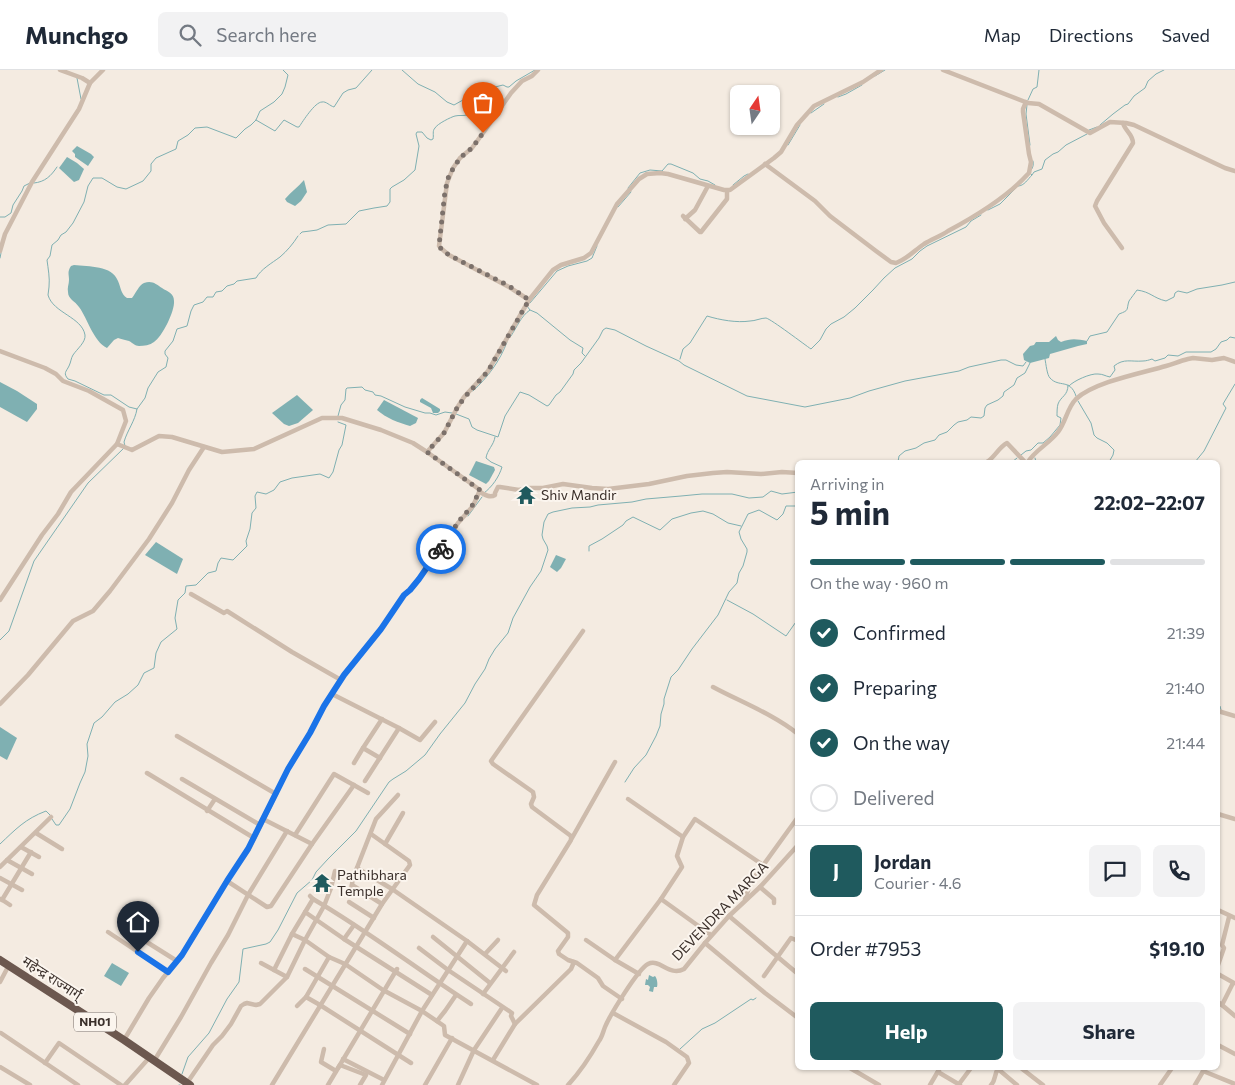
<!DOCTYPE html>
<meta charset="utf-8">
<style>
body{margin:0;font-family:Commissioner,"Noto Sans Devanagari",sans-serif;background:#f2f2f3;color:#1f2937;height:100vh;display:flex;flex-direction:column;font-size:19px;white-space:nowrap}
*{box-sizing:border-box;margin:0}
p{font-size:16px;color:#747a83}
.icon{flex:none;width:28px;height:28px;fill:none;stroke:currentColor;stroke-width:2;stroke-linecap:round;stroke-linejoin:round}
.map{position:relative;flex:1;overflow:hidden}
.drawer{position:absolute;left:795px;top:390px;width:425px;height:610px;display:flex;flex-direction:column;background:#fff;border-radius:8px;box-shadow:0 1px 4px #0004}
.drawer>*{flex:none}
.needle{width:32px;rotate:13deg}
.buttons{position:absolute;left:730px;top:15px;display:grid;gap:10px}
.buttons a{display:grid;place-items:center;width:50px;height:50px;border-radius:8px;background:#fff;box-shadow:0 1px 4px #0004;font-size:25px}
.pin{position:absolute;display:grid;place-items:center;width:42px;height:42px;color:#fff;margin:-51px -21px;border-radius:50% 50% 50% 0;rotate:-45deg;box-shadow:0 0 5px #0007}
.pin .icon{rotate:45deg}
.courier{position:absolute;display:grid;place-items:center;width:50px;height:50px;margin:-25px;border:4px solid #1a73e8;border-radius:50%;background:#fff;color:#222;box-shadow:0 1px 6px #0007}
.head em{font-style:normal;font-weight:700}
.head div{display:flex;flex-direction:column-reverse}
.head{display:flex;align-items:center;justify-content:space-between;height:85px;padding:0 15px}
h1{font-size:32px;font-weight:700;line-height:38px}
.bar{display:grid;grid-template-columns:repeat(4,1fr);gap:8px 5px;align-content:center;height:60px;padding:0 15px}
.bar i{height:6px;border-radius:4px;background:#e0e1e3}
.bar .current{background:#1f5a5e}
.bar p{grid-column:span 4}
.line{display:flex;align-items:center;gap:12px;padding:0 15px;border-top:1px solid #e0e1e3}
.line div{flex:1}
.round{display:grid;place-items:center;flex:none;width:52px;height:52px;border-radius:8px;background:#f2f2f3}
ol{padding:0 15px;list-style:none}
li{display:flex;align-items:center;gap:15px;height:55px}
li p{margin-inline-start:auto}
li .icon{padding:5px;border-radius:50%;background:#1f5a5e;color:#fff;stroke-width:4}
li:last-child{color:#747a83}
li i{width:28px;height:28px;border:2px solid #e0e1e3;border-radius:50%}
.button{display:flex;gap:10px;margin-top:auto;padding:10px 15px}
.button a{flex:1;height:58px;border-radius:8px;background:#1f5a5e;color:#fff;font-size:20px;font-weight:700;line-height:58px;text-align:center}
.button a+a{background:#f2f2f3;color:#1f2937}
header{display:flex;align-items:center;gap:30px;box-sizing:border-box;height:70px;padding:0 25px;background:#fff;border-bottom:1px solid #e0e1e3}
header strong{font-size:24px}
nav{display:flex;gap:28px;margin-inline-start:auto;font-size:18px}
.search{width:350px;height:45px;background:#f2f2f3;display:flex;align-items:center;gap:12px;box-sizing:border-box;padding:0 18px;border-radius:8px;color:#747a83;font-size:19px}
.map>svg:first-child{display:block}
.water{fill:#7fb0b2}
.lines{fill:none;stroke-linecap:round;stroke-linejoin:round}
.stream{stroke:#7fb0b2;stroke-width:1}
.minor{stroke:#cdbbac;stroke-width:4.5}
.trunk{stroke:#6c584f;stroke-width:8}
.done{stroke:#7c716b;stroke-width:5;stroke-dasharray:0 9}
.route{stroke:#1a73e8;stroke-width:6}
.labels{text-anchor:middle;stroke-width:4;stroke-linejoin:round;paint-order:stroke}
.shield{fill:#fbf5ee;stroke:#756b66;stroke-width:1}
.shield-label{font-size:12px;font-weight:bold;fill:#3b302b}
.poi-label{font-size:14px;fill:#3b302b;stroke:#fbf5ee;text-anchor:start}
.street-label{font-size:14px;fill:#3b302b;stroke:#fbf5ee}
</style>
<header>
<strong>Munchgo</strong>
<div class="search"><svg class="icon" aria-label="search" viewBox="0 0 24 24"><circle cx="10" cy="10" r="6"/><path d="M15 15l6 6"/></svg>Search here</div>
<nav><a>Map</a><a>Directions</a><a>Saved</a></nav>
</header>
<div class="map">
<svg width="1235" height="1015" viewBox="0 0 1235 1015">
<rect width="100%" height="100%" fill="#f4ebe1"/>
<g class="water">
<polygon points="77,76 91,84 94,87 88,96 75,87 75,84 72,81"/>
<polygon points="67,87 77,93 84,99 79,110 74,112 59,98"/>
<path d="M304,110L307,122L301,131L295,136L287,132L285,129C291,122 298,117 304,110Z"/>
<path d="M74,195C89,197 112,195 118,211C121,218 121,224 127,228H132C136,223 139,215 144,213C152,210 156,214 162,218C168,222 174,223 174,231C175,241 162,267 154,272C150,275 144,276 139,276C135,276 133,273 129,271C125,270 121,269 118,268L114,270L107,278C93,271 88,249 79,237C75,231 68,229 68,222C67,218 69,214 69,210C69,204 67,202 71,196Z"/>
<path d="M1056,266L1058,270L1061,272C1071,268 1077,269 1087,271V274L1078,276L1050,284L1049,288L1030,293L1024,290L1023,284L1030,276L1034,275L1036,272H1049Z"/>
<polygon points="0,312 17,321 37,334 37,339 27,352 0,337"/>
<polygon points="297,325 313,340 298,353 289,356 284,354 272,343"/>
<polygon points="422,328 440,339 440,341 438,343 433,343 431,338 420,332 420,330"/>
<path d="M384,330L418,348L416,353L410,356C399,353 386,348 377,340Z"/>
<polygon points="476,391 494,397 495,400 489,411 486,414 469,405"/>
<polygon points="156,472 183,489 177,504 145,485"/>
<polygon points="556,485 566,489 561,498 557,502 550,497"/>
<polygon points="0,657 17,668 7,690 0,686"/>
<polygon points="112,893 129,903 121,916 104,906"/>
<path d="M649,905L653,907L655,906C657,908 658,914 657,917H654L653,922L649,921L650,917L648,915H645L646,909L648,910Z"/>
</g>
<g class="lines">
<g class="stream">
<polyline points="402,0 418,14 435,22 447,32 454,35 463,30 481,25 491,18 503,15 507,17 509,17 516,11 535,0"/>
<polyline points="875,6 885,0"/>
<polyline points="77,8 81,29"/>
<polyline points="838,27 846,24 862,15"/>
<polyline points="1028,30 1033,19 1037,17 1039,0"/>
<polyline points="1027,35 1026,44 1030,75"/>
<polyline points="811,43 824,34"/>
<path d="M256,50L275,61L284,50L297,57H299C303,51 315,32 322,32C326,31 330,36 334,37L343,23L348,20L356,18L372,0"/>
<polyline points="1100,55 1113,44 1125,35 1128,34 1134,26 1145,18 1148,11 1156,4 1164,0"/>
<polyline points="1089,60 1097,57"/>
<polyline points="788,75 800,55"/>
<path d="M1031,100C1033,98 1034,94 1033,91"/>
<polyline points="1032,105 1034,102 1042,99 1045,90 1053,84 1058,82 1066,75 1087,64"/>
<path d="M34,113C45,112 51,106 57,97"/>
<polyline points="733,115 744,106 748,104"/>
<polyline points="628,118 640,103 650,100 662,101 668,94 671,94 693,103 700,109 708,111 715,115"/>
<polyline points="618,137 631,122"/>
<path d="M988,140L1000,134L1018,116C1024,116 1028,109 1032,105L1031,104"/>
<polyline points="0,147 5,147 11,143 13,135 22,121 24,116 30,113"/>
<path d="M300,164L302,162L310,161L317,160L328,155L346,154L359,141L374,138L387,136L390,132V119L392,117L404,110L415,100L419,76L416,64L417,62H422L427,68L431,70L433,69C434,65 432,61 435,58C437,54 451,47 455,46C459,45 463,46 467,45C476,42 488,33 485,22"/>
<polyline points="0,188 1,183"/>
<polyline points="530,233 557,201 568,196 587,191 592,188 597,176"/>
<polyline points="530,240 537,243 570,270 583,278 582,283 585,286"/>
<path d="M511,266C517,257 521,246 530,240L527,236"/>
<path d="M1087,271L1090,266L1107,262L1119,244C1130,240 1126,240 1129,231C1131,228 1135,223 1137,220C1151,222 1153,228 1166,231L1174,227L1175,223L1178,221L1187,223L1197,219L1222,215L1235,212"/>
<path d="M680,289L683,279L690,273L707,246C720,250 737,253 750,251C755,251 761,248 766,248C771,249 805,275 811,279L820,270L826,259L831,254L844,247L855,238L873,220L884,208L895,198L912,189L920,181L927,176L966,157L971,151L981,145"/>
<path d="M1045,289C1046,294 1047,305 1050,308C1059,318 1070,308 1076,326"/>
<path d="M1069,316C1073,311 1091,303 1098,304C1103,304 1105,306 1110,307L1115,300L1114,296C1124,288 1131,292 1143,291C1146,291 1149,290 1152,289L1155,291L1165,288L1168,285L1178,286L1186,282H1211L1216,279L1221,272L1227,270L1230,267L1235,268"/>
<path d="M473,321C488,307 500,291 507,272"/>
<polyline points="1078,331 1091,353 1094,365 1097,368 1107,373 1114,380 1113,385 1109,392"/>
<path d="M137,339L145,328L148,318L158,302L166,297L168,288L165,284V281L173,271L177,259L187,256L191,241L194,235L203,232L207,227H213L216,222L222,221L227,216L234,214L237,211L256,208C261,199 272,193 280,187C287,181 293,174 298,166"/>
<polyline points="456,344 469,349 472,357 477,360 498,367 505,346 520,322 529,325 547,336 549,335 556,325 560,322 573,304 574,300 581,293 599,268 603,260 606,258 615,260 646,276 679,291 684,295 747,326 805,337 850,328 869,321 905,311 959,301 969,297 1001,290 1006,290 1016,295 1023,296 1026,292"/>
<polyline points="338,346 341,335 345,330 346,319 347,318 362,317 365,320 373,322 375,325 381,326 405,337 425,343 430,343 436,345 445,342 452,343"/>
<path d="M125,376L124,372C127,361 135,351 137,339L129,337L111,325H104L75,311L68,309C63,303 66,302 69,296C71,292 71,288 73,285C77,279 86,272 85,265C82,247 53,243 48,225C48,222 49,220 49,217C50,208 48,198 47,190L50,186L52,175L58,170L61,165L66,162L73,153L84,132L88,116L93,108H102L117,117L126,119L143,111L151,101V94L156,88L176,79L178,71L188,65L195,58L207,57L236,68L245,59L251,55L256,50L260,41L274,32L282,24L285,17L288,5L283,0"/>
<path d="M1021,385L1026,381L1031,380L1038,373H1043L1050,367L1060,355L1061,348L1057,346C1057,343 1057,337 1058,334C1061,326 1068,326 1068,315"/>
<polyline points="1035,388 1036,392"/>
<polyline points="890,392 892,392"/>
<polyline points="898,392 899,386 905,381 916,378 924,373 935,370 939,365 947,362 954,355 958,352 967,350 971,347 981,348 984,346 985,338 987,335 998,330 1003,326 1004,322 1014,315 1017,308 1025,303 1030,293"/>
<polyline points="1012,392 1017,388"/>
<polyline points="1195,392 1204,381 1226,338 1223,334 1235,314"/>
<path d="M484,423C492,417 499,407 502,397L491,392L486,388C487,380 494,375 495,367"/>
<polyline points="468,446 482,427"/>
<polyline points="589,481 589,476 602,469 623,455 626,451 633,447 660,460 672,449 691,443 703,441 713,444 728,453 741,456"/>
<polyline points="727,530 753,544 786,566 798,549"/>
<polyline points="0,570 9,561 34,491 88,413 124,378"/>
<polyline points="1218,634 1220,636 1221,640"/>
<polyline points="1218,650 1219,645"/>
<polyline points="625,712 634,698 646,685 656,666 660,656 661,644 664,634 664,629 671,607 678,600 692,579 718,545 729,522 737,513 739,503 743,496 747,482 747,479 741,469 739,462 748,444 759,440 777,450 783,444 786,436 798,436"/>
<polyline points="52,749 56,755 59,755 70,739 80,713 85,702 88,686 87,674 94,653 102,647 115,632 128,624 138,615 144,603 154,598 156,583 161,572 177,559 175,548 178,530 185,523 186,516 196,515 208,503 216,501 218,493 221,488 233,490 247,476 246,471 250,459 252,443 256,438 255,426 257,422 266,424 274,420 280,412 292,408 320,404 329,408 333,402 339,380 342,375 346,355 338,352"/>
<path d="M0,774C16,759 25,749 46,741L50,745"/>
<polyline points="680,979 702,959 715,953 751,929 753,930 756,928"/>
<polyline points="182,1004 188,987 209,963 227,929 239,912 243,879 266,874 270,872 278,860 297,823 312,810 316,802 328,789 356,761 389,712 393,709 406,701 425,685 440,664 465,633 475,614 485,599 489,589 495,579 508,563 513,548 530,517 541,501 548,480 547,476 543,469 542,465 544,452 548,444 553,442 572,438 590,437 598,435 632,432 646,429 681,426 702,424 732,424 749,428 763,427 771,421 782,424 798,422"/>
<polyline points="179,1015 180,1015"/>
</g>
<g class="minor">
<polyline points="60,0 82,8 90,13"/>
<polyline points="943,0 1028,33 1039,34 1090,63 1110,52 1126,53 1134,55 1225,98 1235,101"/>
<path d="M765,94L815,131L830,146L876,181L891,192L896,193C907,189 915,180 924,174C932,169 941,166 948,161C976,146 1006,128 1027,105L1029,103L1031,92L1029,84L1023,42V39L1026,32"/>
<polyline points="683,146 700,162 701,162 727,129 727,121"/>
<polyline points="685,149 695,140 708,116"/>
<path d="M1122,178L1104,153L1095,136L1097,131L1133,73C1133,64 1125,61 1123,53"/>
<polyline points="0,181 5,164 32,112 79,39 90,13 103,0"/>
<polyline points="529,230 509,217 449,185 443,180 439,176 447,113 453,98 460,88 472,78 483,63 511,23 522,11 532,6 538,0"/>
<polyline points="0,281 45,298 56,304 63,311 89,321 123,340 126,351 117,374"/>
<polyline points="427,382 444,363 457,338 464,327 488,301 529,230 553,200 561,195 584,188 591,183 617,134 639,109 647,104 660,103 668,104 724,120 730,120 774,88 781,82 797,55 814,36 863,12 881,0"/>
<path d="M987,392C995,387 999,377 1007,373L1025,392"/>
<path d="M1028,392C1034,381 1050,373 1058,362C1066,352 1067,338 1076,329C1094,312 1142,303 1166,296C1173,294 1180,291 1188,289L1193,288L1212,290L1224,288L1235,292"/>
<path d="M480,422C485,425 490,428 495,425V423L498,417H500L519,420L528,418H543L563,414L592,418L608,419L649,414L687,406L713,403L727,402L761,404L782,402L798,403"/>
<polyline points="191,524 224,543 227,541 292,582 341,610"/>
<polyline points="0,530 42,465 58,444 71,422 117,374 132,380 159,366 172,367 222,382 254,379 322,348 342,348 381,360 413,373 427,382 480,420 473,436 458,453 444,475 429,493 423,504 412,518 404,525 381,559 344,605 324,636 310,663 288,699 249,779 227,811 182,885 163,908 149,928 124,970"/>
<polyline points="583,561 491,691 493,694 533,722 534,727 531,734 532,737 571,766 571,770 537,825 534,835 568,863 568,867 558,881 559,884 568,890 577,893 598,908 603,916 622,929"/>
<path d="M713,617C741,632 773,644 798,664"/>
<polyline points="332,624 399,658"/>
<polyline points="0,634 28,605 73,551 93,541 110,521 149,469 172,433 189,400 204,377"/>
<polyline points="1218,641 1235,646"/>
<polyline points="177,666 276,724"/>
<polyline points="363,678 382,649"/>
<polyline points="354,693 363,678 380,688"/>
<polyline points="147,703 254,768"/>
<polyline points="182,709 260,755"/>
<polyline points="365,711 399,658 420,670 435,652"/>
<polyline points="628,729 683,767"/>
<polyline points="207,741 215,729"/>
<polyline points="1218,744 1235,749"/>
<polyline points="263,749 312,774"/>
<polyline points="36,763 62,779"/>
<polyline points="295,765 334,704 368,723"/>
<polyline points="572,768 615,692"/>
<polyline points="385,774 403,743"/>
<polyline points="21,777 39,787"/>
<polyline points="7,790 32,804"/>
<polyline points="0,797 51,747"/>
<polyline points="357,798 392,819 467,871 506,901"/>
<polyline points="0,808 22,820"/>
<polyline points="227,811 267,837 271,836 312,774 354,715"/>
<polyline points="352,815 382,834"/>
<polyline points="760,817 774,829 774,833"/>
<polyline points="351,820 353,808 376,749 398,725"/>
<path d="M310,826L313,829C368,861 418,900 471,934"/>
<polyline points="1,829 10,835"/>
<polyline points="661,829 682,797 677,786 683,767 695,749 763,795"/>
<polyline points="745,829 751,812 798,747"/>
<polyline points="2,830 31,782"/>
<polyline points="349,832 374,848"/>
<polyline points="1218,840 1235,848"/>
<polyline points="305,842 344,869 432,925"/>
<polyline points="729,846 798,904"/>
<polyline points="126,859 177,891"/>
<polyline points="108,862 168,902"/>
<polyline points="292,864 305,870 329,887 345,894 383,920 422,941 444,956 445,965 537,1015"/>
<polyline points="433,867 490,913"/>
<polyline points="344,869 354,855"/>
<polyline points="586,870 615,890"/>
<polyline points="705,873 765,923 798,948"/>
<polyline points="419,878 448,900 512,943 511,946 515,954"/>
<polyline points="485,884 498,870"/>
<polyline points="261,893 287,907"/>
<polyline points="1218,895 1224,878 1222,875 1229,847"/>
<polyline points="305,899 410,964"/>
<polyline points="274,900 292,864 313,829"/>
<polyline points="639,904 615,890 661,829 711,865"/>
<polyline points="1218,904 1234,913"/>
<polyline points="764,906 791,868 798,871"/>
<polyline points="0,912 9,895"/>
<polyline points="483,924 514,882"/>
<polyline points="306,927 320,935 411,993"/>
<polyline points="1218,932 1222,935 1235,946"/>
<polyline points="1222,935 1233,913"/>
<polyline points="297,936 306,927 329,887"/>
<polyline points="613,943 666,972 687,987 689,993 674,1015"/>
<polyline points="437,951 445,941 456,925"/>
<polyline points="1,963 78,1015"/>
<polyline points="1218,975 1235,984"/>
<polyline points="324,979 321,992 336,1001"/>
<polyline points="343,989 384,1010"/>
<polyline points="493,990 515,954 571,899 574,892"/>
<polyline points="154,991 181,947 211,893 228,865 248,825 287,761"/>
<polyline points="45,993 59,973 121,1015"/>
<polyline points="0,997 30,1015"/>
<polyline points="338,998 340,995 366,1005 360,1015"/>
<polyline points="850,998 879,1015"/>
<polyline points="1021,998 1043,1015"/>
<polyline points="1203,1001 1235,1014"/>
<polyline points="938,1002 960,1015"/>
<polyline points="187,1013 213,975 222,966 231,954 241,936 244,934 247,933 256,935 260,934 287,907 305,870 324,836 331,818 335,801"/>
<polyline points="959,1014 971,998"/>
<polyline points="125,1015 149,988"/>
<polyline points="272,1015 382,834 410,795 409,791 371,764"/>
<polyline points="328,1015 397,899"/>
<polyline points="382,1015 422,941 467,871"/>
<polyline points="425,1015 452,968"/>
<polyline points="458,1015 474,980 502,938"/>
<path d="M568,1015C580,1002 590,987 599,971C602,967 603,962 605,957C610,945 638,899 648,894C660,888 669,907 684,899L705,873L729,846L760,817L798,775"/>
<polyline points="930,1015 940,998"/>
<path d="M991,1015C996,1010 994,1004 998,999L1017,1015"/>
<polyline points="1160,1015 1172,998"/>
<polyline points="1195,1015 1205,998"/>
</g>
<polyline class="trunk" points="0,890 124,970 190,1015"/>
</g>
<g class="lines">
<polyline class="done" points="441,479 458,452 472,436 480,420 427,382 444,363 457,338 464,328 488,301 529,230 509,216 449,185 442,180 439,176 445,121 449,105 460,88 472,78 483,63"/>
<polyline class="route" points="138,882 168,902 182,885 227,811 248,779 288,699 310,663 324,636 344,605 381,559 404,525 410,520 419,509 430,493 441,479"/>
</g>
<defs>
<g id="temple-bare" transform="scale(1.5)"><path d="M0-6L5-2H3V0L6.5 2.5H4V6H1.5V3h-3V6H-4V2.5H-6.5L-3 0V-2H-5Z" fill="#1f5a5e" stroke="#fbf5ee" stroke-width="2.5" paint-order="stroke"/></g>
</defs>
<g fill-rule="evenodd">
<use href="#temple-bare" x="526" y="425"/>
<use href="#temple-bare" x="322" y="813"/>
</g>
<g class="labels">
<rect class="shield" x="74" y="942.5" width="42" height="19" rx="4"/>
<g class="shield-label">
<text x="95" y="956">NH01</text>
</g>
<g class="poi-label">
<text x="541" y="430">Shiv Mandir</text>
<text x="337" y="810">Pathibhara<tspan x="337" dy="16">Temple</tspan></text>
</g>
<g class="street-label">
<text transform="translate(720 841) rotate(-46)" y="5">DEVENDRA MARGA</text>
<text transform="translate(52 908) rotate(33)" y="5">महेन्द्र राज्मार्ग्</text>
</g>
</g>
</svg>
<div class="buttons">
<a><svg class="needle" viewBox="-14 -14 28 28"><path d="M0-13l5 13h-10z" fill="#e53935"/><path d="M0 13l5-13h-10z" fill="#747a83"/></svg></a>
</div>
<div class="pin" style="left:483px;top:63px;background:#ea580c"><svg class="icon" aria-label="bag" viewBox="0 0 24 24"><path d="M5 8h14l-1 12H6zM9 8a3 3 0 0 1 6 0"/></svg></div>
<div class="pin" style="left:138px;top:882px;background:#1f2937"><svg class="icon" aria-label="home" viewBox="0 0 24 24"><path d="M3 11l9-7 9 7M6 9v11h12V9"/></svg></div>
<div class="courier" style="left:441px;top:479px"><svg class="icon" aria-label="bike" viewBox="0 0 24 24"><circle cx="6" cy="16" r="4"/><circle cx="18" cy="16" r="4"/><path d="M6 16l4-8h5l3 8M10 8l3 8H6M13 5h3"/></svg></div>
<section class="drawer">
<div class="head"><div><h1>5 min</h1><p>Arriving in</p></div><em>22:02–22:07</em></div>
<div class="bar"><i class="current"></i><i class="current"></i><i class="current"></i><i></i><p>On the way · 960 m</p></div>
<ol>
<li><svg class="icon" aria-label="check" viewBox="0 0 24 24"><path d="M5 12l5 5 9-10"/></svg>Confirmed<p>21:39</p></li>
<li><svg class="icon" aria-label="check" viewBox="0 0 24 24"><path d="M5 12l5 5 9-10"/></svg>Preparing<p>21:40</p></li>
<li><svg class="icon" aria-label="check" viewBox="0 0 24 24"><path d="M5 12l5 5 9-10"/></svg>On the way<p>21:44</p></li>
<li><i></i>Delivered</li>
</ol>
<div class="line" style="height:90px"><b class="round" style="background:#1f5a5e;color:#fff">J</b><div><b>Jordan</b><p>Courier · 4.6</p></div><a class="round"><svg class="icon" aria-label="chat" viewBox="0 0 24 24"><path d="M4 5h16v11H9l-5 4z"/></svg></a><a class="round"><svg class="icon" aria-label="phone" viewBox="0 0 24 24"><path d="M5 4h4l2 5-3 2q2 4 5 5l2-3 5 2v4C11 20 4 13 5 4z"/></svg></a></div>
<div class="line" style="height:65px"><div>Order #7953</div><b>$19.10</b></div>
<div class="button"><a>Help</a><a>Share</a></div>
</section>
</div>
